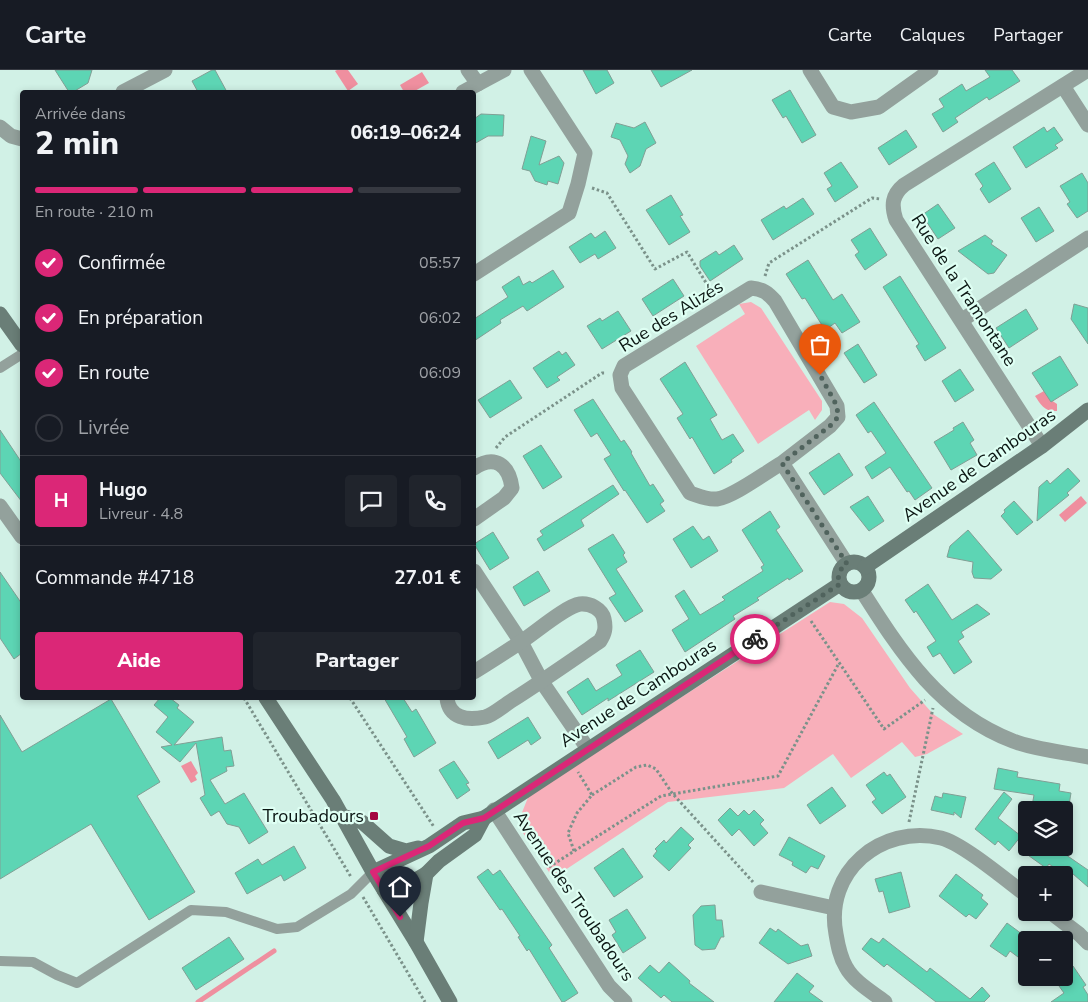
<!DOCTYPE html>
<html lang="fr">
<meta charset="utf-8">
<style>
body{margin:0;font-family:"Nunito Sans",sans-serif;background:#20242c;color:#f1f3f6;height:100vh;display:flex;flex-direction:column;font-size:19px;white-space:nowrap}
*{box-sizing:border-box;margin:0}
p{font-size:16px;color:#9ea1a6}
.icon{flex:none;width:28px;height:28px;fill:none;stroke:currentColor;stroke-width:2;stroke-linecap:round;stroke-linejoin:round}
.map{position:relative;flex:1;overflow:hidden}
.panel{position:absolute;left:20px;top:20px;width:456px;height:610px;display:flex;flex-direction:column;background:#171b24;border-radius:5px;box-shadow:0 2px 8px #0003}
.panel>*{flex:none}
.fabs{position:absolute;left:1018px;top:731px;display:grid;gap:10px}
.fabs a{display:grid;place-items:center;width:55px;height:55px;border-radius:5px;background:#171b24;box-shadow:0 2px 8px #0003;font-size:25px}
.pin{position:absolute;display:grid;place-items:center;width:42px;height:42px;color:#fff;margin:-51px -21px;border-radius:50% 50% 50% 0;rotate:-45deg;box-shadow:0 0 5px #0007}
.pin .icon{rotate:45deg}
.courier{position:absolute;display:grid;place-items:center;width:50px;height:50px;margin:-25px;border:4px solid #db2777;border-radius:50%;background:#fff;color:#222;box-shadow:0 1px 6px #0007}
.summary em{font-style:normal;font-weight:800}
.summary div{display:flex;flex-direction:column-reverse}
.summary{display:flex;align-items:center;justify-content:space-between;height:85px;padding:0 15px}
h1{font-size:32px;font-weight:800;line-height:38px}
.bar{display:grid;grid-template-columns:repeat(4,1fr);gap:8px 5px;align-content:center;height:60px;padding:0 15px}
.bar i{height:6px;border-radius:4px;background:#363941}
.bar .on{background:#db2777}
.bar p{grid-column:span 4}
.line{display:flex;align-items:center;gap:12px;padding:0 15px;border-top:1px solid #363941}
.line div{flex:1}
.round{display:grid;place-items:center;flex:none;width:52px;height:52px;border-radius:5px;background:#20242c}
ol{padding:0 15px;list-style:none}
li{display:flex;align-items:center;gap:15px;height:55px}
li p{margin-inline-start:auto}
li .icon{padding:5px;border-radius:50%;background:#db2777;color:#fff;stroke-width:4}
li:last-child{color:#9ea1a6}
li i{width:28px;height:28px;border:2px solid #363941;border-radius:50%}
.primary-button{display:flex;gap:10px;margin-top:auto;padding:10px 15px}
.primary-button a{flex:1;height:58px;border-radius:5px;background:#db2777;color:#fff;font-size:20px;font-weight:800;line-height:58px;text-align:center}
.primary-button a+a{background:#20242c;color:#f1f3f6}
header{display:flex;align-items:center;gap:30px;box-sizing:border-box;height:70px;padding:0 25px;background:#171b24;border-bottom:1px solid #363941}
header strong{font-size:24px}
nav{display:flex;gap:28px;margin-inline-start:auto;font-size:18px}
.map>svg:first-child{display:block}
.green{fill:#f8afba}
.water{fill:#ef8f9f}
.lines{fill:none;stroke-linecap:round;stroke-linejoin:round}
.stream{stroke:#ef8f9f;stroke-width:5}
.building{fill:#5dd5b4;stroke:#819f95}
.path{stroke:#7b928a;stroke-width:3;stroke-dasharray:2.5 2.5;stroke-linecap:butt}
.lane{stroke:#93a19c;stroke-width:10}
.street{stroke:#93a19c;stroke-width:15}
.secondary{stroke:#6a7e77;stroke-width:15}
.done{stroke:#50635d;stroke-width:5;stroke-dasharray:0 9}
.route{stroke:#db2777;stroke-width:6}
.poi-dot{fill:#a40a43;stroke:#defff3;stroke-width:2}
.labels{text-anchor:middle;stroke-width:4.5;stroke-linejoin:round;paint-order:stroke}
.street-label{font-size:18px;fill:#0b1613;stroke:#defff3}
.poi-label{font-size:18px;fill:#0b1613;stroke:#defff3;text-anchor:end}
</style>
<header>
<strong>Carte</strong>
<nav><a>Carte</a><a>Calques</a><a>Partager</a></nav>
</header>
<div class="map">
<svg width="1088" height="932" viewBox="0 0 1088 932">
<rect width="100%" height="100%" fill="#d1f1e6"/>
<g class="green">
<polygon points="751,232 761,238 822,331 822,340 815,350 809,340 758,374 696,276 745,244 739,234"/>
<polygon points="830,532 844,534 862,548 910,618 933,644 963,664 927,684 915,687 902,672 851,708 833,684 784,718 668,732 553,808 521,760 521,745 529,725"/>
</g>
<g class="water">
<polygon points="337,0 348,0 358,14 348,21 335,1"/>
<polygon points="422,2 429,13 413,22 404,22 400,15"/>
<path d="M1044,321L1051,330L1057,334V341C1045,342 1041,335 1035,326Z"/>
<polygon points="1081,426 1087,433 1065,452 1059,445"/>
<polygon points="191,691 198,703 195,706 197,710 191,713 181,696"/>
</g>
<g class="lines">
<polyline class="stream" points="198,932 274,881"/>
</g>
<g class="building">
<polygon points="55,0 92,0 88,13 73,22 69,22"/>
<polygon points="212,0 215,0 227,22 198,22 192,11"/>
<polygon points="583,0 607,0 614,13 596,24"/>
<polygon points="651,0 692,0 661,17"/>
<polygon points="985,0 1012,0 1020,11 989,30 987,27 955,48 958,52 943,62 932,44 944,37 939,29 962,14 966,21 990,7"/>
<polygon points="790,20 816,65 802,73 786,46 783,48 772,30"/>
<polygon points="481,44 504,45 503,66 488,66 474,74 474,49"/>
<polygon points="645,52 656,73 646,79 640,96 630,103 625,94 628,86 620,70 611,67 616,53 634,58"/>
<polygon points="1044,57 1047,62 1054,57 1063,70 1055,75 1058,78 1026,98 1013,77"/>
<polygon points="906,60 917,77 889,95 878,78"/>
<polygon points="531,66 546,71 539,95 559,86 564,93 558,114 548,111 547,115 535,111 530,101 522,99"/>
<polygon points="841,92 858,117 835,132 827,119 832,116 824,103"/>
<polygon points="994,92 1011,119 989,133 980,119 983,116 975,104"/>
<polygon points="1082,103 1088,113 1088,141 1077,148 1067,134 1070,132 1060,116"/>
<polygon points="671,125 683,145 680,146 690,162 669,175 646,140"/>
<polygon points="803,128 814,144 773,170 761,150 784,136 786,139"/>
<polygon points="938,134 955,158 938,169 922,145"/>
<polygon points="1039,137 1054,161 1036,172 1021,148"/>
<polygon points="870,158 887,185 865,200 855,185 859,182 851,170"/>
<polygon points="605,161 616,178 598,189 595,184 580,193 569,177 591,163 595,168"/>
<polygon points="985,165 993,171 991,174 1007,185 994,203 988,204 958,181"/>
<polygon points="734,175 743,189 710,211 700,196 700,191 716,181 719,185"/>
<polygon points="808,190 833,230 842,224 860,252 842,263 835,253 825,260 805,228 802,229 786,204"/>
<polygon points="553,200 564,217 527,241 523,236 500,250 501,253 474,271 474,249 508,227 502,217 519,206 523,215 530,211 532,213"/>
<polygon points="900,206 946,278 925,291 916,276 919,274 883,217"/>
<polygon points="673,209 684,226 653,246 642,229"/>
<polygon points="1074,234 1088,238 1088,274 1071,249"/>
<polygon points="1026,239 1038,259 1009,278 996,258"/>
<polygon points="618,241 631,261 602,279 587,256 600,248 602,251"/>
<polygon points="858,274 877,305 864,313 844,283"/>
<polygon points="559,281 562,285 566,282 575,295 557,307 560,310 547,318 533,298"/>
<polygon points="1060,286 1078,315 1051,332 1032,303"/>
<polygon points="685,292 717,345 710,349 722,370 733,364 744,381 731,390 732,392 714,404 692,367 690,369 677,348 683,344 660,309"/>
<polygon points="960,299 974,320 955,332 942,311"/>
<polygon points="510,310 522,328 490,348 478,330"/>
<polygon points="593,329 621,372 624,370 632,382 631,383 650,416 653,414 664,431 660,434 665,441 647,453 625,420 624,421 604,389 611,385 597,363 591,367 574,340"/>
<polygon points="874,332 932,418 915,430 909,421 907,422 890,397 872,409 865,397 886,383 871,361 868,363 856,345"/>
<polygon points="963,352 974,370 970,373 977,385 951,400 934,372 954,360 953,358"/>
<polygon points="0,360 22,393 22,432 0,403"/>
<polygon points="541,375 562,407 543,419 523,386"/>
<polygon points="839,383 853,405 824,425 809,403"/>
<polygon points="1068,398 1080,411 1067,423 1069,425 1037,451 1039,417 1047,410 1050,414"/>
<polygon points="613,415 619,424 581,450 584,456 544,481 537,469 543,465 540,461"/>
<polygon points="868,426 884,451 869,461 850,437"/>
<polygon points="1014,431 1033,452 1017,465 1001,446 1005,442 1004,440"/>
<polygon points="770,441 780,457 776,460 803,501 789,510 788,508 757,528 759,530 733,546 735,549 685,582 672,560 689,549 675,526 684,520 700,545 725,530 722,527 763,501 761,497 764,495 742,460"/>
<polygon points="693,456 703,470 709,466 718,481 691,498 673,469"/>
<polygon points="968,460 1002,500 991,509 974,508 972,502 973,492 947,487 950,476"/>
<polygon points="493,462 509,488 490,500 474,474"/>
<polygon points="613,464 625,483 623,485 627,492 616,499 643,541 625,552 609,528 616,524 588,479"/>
<polygon points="538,501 550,521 524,536 513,517"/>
<polygon points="0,502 22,534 22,583 14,589 0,568"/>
<polygon points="928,514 952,550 977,534 990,544 961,562 964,567 958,571 972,592 954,604 940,583 933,587 927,577 936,571 916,541 914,543 905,530"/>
<polygon points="640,580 654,602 608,631 608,628 582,645 567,622 588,608 596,621 622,605 616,595"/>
<polygon points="160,628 170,628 179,635 177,638 194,652 174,675 222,667 224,681 231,680 234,696 226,697 227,701 210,710 225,734 244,723 268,762 249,774 239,757 227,754 219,741 211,746 200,728 205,725 196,673 180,692 161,677 172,675 156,662 168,647 154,635"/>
<polygon points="384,628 403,628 412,642 416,639 436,673 414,687 404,669 407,667"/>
<polygon points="111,629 160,712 137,726 195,822 149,850 91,754 0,809 0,645 22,682"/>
<polygon points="528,647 541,668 531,675 528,670 498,689 488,672"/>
<polygon points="454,691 469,713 466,714 470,720 457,729 439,700"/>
<polygon points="998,698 1018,702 1017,707 1060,714 1059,721 1071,723 1068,741 1032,736 1034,725 994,719"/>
<polygon points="884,702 887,706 890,704 906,727 882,744 872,732 876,729 866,715"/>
<polygon points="832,717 846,736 820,754 807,735"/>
<polygon points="1004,722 1012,729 998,748 1021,766 1009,781 998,771 995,775 975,759"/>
<polygon points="943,723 966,727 961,748 954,742 954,745 931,740 935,726 942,728"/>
<polygon points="730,738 738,746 744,740 749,745 754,740 764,750 760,754 768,763 754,776 739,759 732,766 718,750"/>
<polygon points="681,757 694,769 688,775 691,778 669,801 653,786 657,781 655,779 664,770 666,773"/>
<polygon points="789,767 825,786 818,799 811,796 806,803 792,795 793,792 779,785"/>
<polygon points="294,776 306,798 284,811 281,805 247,824 235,803 258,789 262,795"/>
<polygon points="623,778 643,807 614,827 594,798"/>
<polygon points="1018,778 1056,778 1088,800 1088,817 1065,797 1061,802 1049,794 1046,798"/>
<polygon points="488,799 493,805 500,800 552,875 549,878 578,923 564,932 562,932 529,879 527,881 518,867 520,866 502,839 500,840 477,807"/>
<polygon points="901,802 910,837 889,843 883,821 879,822 875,809"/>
<polygon points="956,804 983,825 981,828 988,834 976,849 969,844 966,847 939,826"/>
<polygon points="715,835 716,850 722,850 724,867 721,867 715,879 702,880 695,875 693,845 701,836"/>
<polygon points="627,839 646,868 623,883 612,865 616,862 609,850"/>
<polygon points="1007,853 1026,867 1026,893 1010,881 1006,887 990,876"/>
<polygon points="770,858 776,862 778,859 801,876 808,874 812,886 788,894 759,873"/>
<polygon points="229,867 244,889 196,920 182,898"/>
<polygon points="871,868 879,873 883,868 927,902 930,898 970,929 982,917 990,926 984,932 936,932 887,894 884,897 862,879"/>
<polygon points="669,892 690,911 689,913 714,932 672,932 664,925 661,928 638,908 650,895 659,903"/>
<polygon points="1073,896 1086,915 1083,917 1088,925 1088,932 1051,932 1064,923 1054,909 1064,908 1064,902"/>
<polygon points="797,903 814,916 809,922 823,932 774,932"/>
</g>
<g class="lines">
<g class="path">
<polyline points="592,118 607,123 655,199 687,182 713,224"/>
<polyline points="765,206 769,193 872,128 880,129"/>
<polyline points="496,378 505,367 602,303 606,303"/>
<polyline points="811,551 884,659 925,630"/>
<polyline points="244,628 351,807"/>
<polyline points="350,628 434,757"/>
<polyline points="592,725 636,697 647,695 656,699 672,723 753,812"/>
<polyline points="909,752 933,638"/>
<polyline points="574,781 568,763 577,743 592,725 578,702"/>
<polyline points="549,797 661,726 778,706 839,593"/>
<polyline points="363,827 425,932"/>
</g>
<g class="lane">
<polyline points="0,298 22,284"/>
<polyline points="0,891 33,892 57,905 77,913 191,840 226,842 277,859 297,857 351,824 373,802"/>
</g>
<g class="street">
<polyline points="468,0 478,14"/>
<polyline points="810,0 833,37 851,42 879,37 931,0"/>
<polyline points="1063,16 1088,55"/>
<polyline points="123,22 165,0"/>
<polyline points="463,22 504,0"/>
<polyline points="0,57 11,66 22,69"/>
<polyline points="474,204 569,143 578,114 585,83 531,0"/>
<polyline points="962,250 1088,168"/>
<path d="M1042,376L896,150C891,135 892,125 904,115L1088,0"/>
<path d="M782,393C766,402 733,427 717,429C707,430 699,426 690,423L622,318L620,305L624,296L751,218C763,219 768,223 775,231L837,336L838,347L830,356L782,393L847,494"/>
<path d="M474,398C495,384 509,395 512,418L504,428L474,449"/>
<polyline points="0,436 22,467"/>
<polyline points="474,501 521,572 542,612 588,679"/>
<path d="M862,521C902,584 940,643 1013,671C1036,680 1064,682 1088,687"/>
<path d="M447,628C449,648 467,651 485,647C493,645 503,636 511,631C541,612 571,591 600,571C605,563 606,558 604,549C602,539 590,533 580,534C566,536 536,562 522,571C506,582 490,592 474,602"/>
<polyline points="494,740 609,916 625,932"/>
<polyline points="761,822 834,838"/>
<polyline points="1050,842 1079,864 1088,873"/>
<path d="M885,932C872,922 854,912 846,897C840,887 838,876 836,864C824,802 881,754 941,768C962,773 1007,811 1026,825"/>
</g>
<g class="secondary">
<polyline points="0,244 22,275"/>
<circle cx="854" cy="507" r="15"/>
<polyline points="865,497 1042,376 1088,340"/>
<polyline points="266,628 333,730 373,802 416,872 450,932"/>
<polyline points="342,746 362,752 389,776 406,781 418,778"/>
<polyline points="373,802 429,776 463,753 484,748 840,514"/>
<polyline points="384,820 407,815 426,804 439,791 475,765 484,748"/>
<polyline points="416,872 421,833 426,804"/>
</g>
</g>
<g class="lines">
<path class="done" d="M755,569L840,514C836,506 840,498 847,494L782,393L830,356L838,347L837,336L820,305"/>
<polyline class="route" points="400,847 373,802 429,776 463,753 484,748 755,569"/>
</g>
<rect class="poi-dot" x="369" y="741" width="10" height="10" rx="2.5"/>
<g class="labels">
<g class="street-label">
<text transform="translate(964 220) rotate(57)" y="6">Rue de la Tramontane</text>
<text transform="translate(671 246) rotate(-32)" y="6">Rue des Alizés</text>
<text transform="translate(979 395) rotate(-35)" y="6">Avenue de Cambouras</text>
<text transform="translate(638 623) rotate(-33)" y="6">Avenue de Cambouras</text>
<text transform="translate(574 826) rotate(56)" y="6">Avenue des Troubadours</text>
</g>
<g class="poi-label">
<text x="364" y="752">Troubadours</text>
</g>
</g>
</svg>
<div class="fabs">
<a><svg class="icon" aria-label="layers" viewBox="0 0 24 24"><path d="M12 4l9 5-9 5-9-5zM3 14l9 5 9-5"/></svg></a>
<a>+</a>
<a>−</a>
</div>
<div class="pin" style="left:820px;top:305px;background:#ea580c"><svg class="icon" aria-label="bag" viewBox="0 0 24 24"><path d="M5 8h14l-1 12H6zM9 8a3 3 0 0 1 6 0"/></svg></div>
<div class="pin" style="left:400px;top:847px;background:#1f2937"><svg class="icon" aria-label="home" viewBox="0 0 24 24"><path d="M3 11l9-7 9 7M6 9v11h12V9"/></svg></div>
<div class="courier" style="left:755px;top:569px"><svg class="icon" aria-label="bike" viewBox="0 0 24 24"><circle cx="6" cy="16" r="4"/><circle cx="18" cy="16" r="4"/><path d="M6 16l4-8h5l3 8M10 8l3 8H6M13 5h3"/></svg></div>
<section class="panel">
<div class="summary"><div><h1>2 min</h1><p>Arrivée dans</p></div><em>06:19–06:24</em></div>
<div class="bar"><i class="on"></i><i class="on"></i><i class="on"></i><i></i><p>En route · 210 m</p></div>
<ol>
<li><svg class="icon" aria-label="check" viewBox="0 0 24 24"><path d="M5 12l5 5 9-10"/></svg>Confirmée<p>05:57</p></li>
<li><svg class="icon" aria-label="check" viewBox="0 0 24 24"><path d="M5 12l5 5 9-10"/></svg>En préparation<p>06:02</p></li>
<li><svg class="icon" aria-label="check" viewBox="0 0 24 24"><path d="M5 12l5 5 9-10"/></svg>En route<p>06:09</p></li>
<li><i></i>Livrée</li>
</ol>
<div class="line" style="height:90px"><b class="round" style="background:#db2777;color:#fff">H</b><div><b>Hugo</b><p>Livreur · 4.8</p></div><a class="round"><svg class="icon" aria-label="chat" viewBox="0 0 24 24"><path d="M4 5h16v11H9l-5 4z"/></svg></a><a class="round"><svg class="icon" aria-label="phone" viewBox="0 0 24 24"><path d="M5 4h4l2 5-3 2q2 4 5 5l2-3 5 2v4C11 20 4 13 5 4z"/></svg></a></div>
<div class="line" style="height:65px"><div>Commande #4718</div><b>27.01 €</b></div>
<div class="primary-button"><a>Aide</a><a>Partager</a></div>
</section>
</div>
